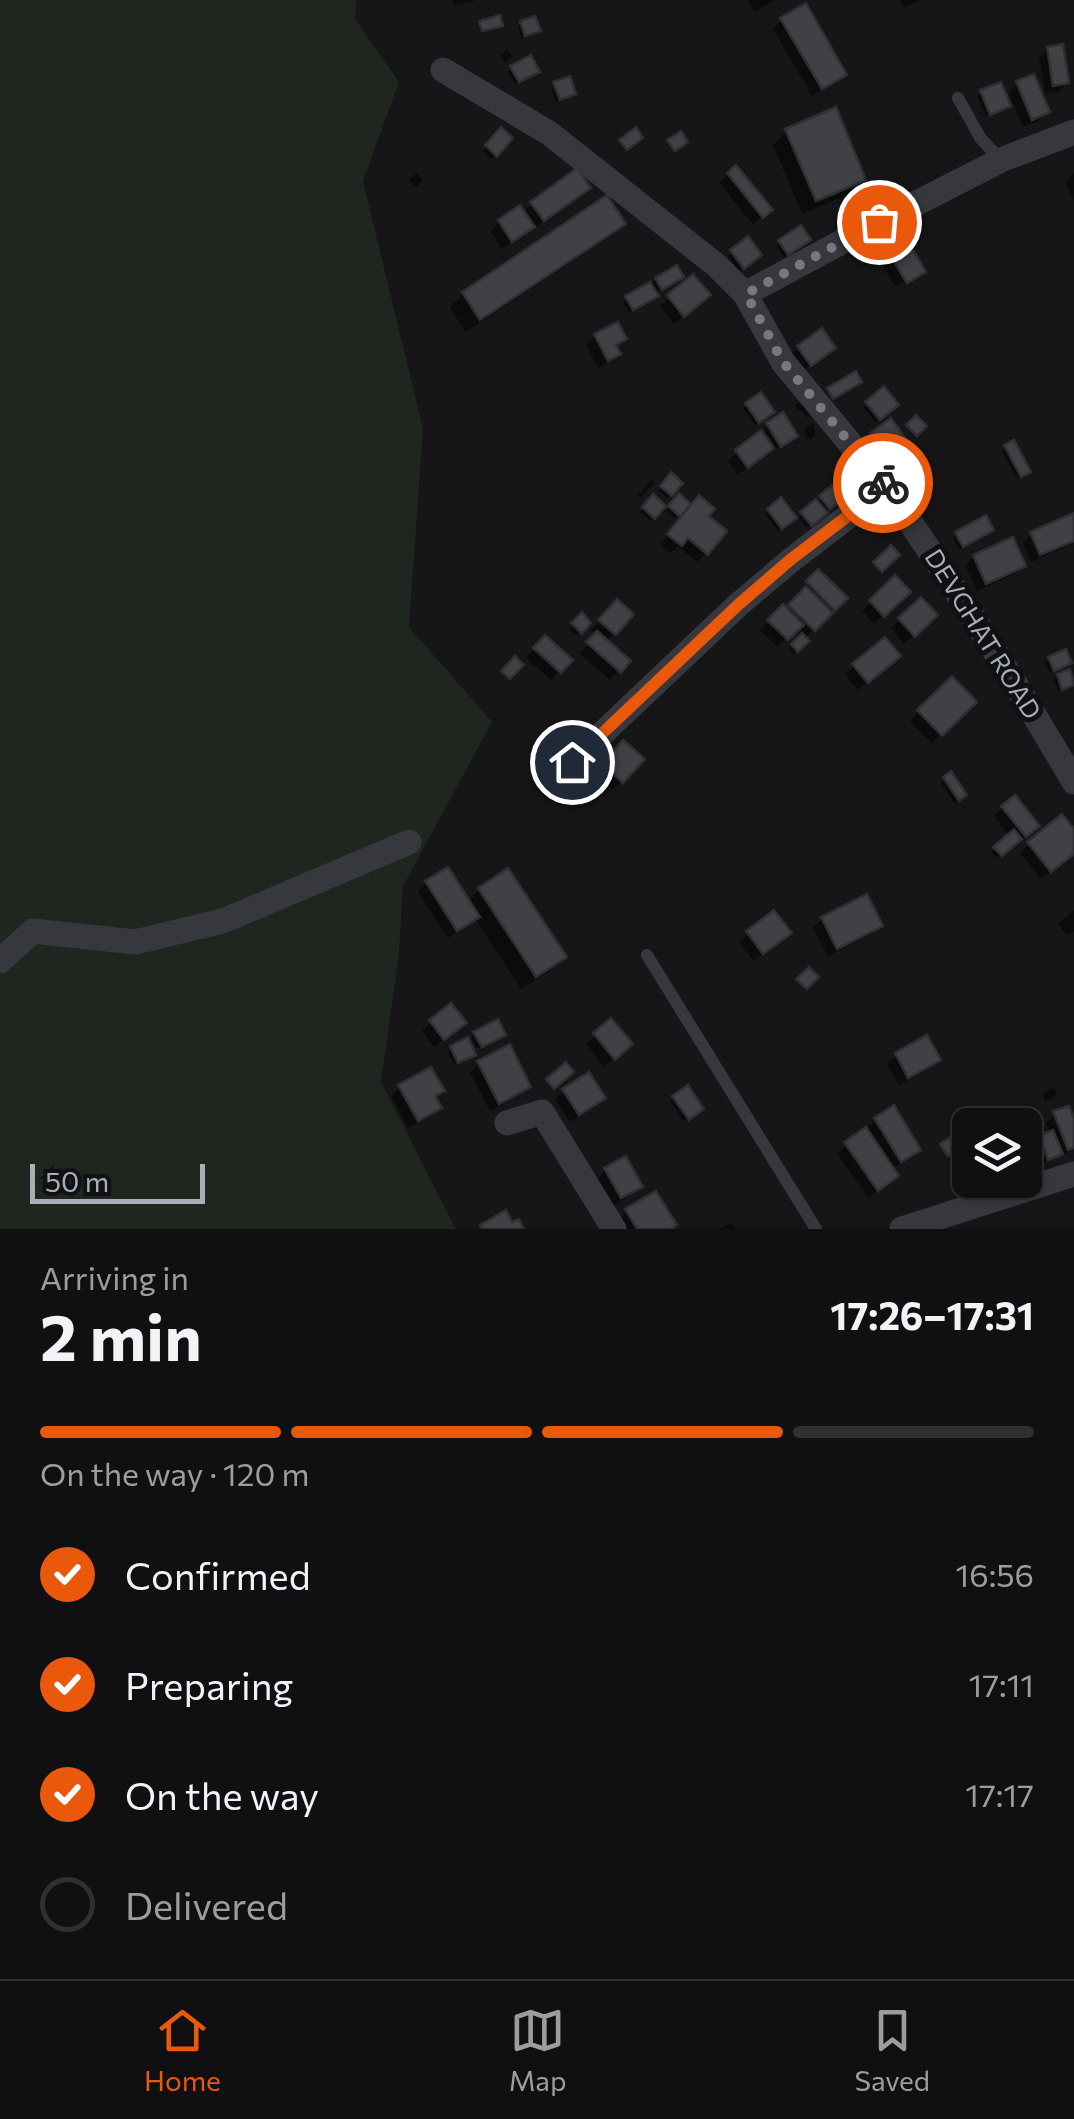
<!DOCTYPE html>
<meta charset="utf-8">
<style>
body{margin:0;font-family:Commissioner,sans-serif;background:#1e1e20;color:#f1f3f6;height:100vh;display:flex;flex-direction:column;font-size:38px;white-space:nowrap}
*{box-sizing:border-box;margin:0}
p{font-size:32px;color:#9c9d9f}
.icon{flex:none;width:55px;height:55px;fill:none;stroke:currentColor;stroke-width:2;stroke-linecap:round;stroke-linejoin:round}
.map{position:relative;height:1229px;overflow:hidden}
.panel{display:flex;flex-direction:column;background:#101012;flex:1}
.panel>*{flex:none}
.fabs{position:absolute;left:952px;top:1108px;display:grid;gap:20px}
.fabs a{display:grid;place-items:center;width:90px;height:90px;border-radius:15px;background:#101012;box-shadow:0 2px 8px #0004,0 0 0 2px #303032;font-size:50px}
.scale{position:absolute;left:30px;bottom:25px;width:175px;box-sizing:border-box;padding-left:10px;border:5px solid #a8adb8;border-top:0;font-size:28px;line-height:35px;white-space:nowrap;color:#a8adb8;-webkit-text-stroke:8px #111113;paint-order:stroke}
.pin{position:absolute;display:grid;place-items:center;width:85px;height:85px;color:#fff;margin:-42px;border:5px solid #fff;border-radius:50%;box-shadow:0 2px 10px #0007}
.courier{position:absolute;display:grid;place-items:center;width:100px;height:100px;margin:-50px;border:8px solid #ea580c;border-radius:50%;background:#fff;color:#222;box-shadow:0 2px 12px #0007}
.summary em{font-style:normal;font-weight:700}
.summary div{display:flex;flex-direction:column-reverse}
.summary{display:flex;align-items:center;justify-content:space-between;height:170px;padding:0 40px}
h1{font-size:65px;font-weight:700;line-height:75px}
.bar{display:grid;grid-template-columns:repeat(4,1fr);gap:15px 10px;align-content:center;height:120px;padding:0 40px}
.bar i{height:12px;border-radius:8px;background:#303032}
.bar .current{background:#ea580c}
.bar p{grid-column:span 4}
ol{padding:0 40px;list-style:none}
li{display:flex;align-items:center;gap:30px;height:110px}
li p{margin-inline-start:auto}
li .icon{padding:10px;border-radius:50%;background:#ea580c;color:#fff;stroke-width:4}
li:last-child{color:#9c9d9f}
li i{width:55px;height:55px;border:5px solid #303032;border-radius:50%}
.dock{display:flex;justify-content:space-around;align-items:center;height:140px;border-top:2px solid #303032;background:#101012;font-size:28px;color:#9c9d9f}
.dock a{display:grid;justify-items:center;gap:5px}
.dock .current{color:#ea580c}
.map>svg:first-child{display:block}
.green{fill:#1e261f}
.shadow{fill:#0007}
.building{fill:#404145;stroke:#303034;stroke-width:2.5}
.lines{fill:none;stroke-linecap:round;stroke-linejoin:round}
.service{stroke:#37383d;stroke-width:12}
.minor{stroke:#37383d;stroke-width:25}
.done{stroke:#757880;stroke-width:10;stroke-dasharray:0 18}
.route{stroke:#ea580c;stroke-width:12}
.labels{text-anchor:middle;stroke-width:10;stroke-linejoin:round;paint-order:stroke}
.street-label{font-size:25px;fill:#a8adb8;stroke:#111113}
</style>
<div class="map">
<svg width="1074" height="1229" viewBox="0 0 1074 1229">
<rect width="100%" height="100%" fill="#161618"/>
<polygon class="green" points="0,0 356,0 355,19 399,82 363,181 423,429 409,627 492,722 403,886 399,953 381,1082 456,1229 0,1229"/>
<g class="shadow">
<polygon points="453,0 477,0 454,5"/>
<polygon points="747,0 775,0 754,12"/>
<polygon points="900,0 922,0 904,8"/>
<polygon points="782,20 844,74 835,83 812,96 773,29"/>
<polygon points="521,23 538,31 534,34 521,38 518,27"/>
<polygon points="507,49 512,56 505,62 500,56"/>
<polygon points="1048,49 1067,82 1058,92 1045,93 1039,58"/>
<polygon points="512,68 533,75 515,84 508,72"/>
<polygon points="1018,83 1047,112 1038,121 1022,127 1009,92"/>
<polygon points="554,84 574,94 556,102 551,88"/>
<polygon points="999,85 1008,106 986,117 977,96"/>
<polygon points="501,130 510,139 492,159 483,151"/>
<polygon points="787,131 863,180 849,194 802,214 773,145"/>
<polygon points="416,173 423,180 416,187 409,181"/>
<polygon points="1074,173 1074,201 1065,182"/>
<polygon points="728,175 769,210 753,225 720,183"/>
<polygon points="579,196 534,228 532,226 522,235 502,249 490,231 499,222 519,209 522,213 532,204"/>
<polygon points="607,199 623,223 609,237 466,332 450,308 463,294"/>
<polygon points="748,240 755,258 739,271 728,256"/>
<polygon points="780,242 804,243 784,257 776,246"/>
<polygon points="885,246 923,271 917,278 917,275 895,287 876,254"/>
<polygon points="693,277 698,304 674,324 660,306"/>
<polygon points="656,280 677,280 654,293 652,299 629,312 623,302 650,286"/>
<polygon points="595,336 624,339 615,348 618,353 609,362 598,368 586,345"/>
<polygon points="798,348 833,348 801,373 789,356"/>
<polygon points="884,390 895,404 875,422 863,407"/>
<polygon points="802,399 815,411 808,418 795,406"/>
<polygon points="747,405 768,415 755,425 743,409"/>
<polygon points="814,424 815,435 811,439 806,439 805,429 809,425"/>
<polygon points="768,425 791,439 776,449 764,429"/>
<polygon points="760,434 762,456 738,475 728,461"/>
<polygon points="872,435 897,451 878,465 863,444"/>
<polygon points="1006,448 1024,475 1017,479 1002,451"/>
<polygon points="671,476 680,483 667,498 658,491"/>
<polygon points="651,480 654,483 641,498 638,495"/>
<polygon points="836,486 844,495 807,528 798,518"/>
<polygon points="679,497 705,516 706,553 697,562 678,546 671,553 660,544 688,511 685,508 674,518 666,511"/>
<polygon points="653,498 663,506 650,520 640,512"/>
<polygon points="781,501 790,521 778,531 765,514"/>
<polygon points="1074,519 1074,543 1031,562 1023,543 1032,534"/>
<polygon points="987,533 959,549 953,538 956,534"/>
<polygon points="974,557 1023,565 1014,574 977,591 965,566"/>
<polygon points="818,572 844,598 804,639 806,641 793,654 789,650 803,636 795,629 778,647 760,630 783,608 786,611 802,595 799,592"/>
<polygon points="895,579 908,592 874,624 862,611"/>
<polygon points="921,600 935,615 904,644 891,628"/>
<polygon points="617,602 631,614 606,642 628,661 610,680 579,653 597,635 591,630"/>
<polygon points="582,616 588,623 576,636 569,629"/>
<polygon points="545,638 570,660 551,680 526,658"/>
<polygon points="1049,659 1069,663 1050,673 1045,663"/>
<polygon points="889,665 858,690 845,675 854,666"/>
<polygon points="1058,676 1072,684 1058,692 1054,680"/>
<polygon points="952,680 974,702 932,743 910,721"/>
<polygon points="614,752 641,759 613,790 595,774"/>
<polygon points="945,779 961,799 954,803 941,783"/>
<polygon points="1002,808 1027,835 997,858 991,852 1009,836 994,816"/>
<polygon points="1074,833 1074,852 1041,879 1020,853 1029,844"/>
<polygon points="426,883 467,902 479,890 563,957 550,971 521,989 475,918 448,938 418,892"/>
<polygon points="1074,910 1074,931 1067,936 1058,924"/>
<polygon points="774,913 780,941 753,961 739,942"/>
<polygon points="822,919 880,925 871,934 828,956 813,928"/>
<polygon points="450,1006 454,1031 434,1047 422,1031"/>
<polygon points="611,1022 621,1053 604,1067 586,1044"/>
<polygon points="474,1034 500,1038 477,1049 471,1038"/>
<polygon points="926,1039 938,1060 929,1068 899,1085 887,1064 896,1055"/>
<polygon points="452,1048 469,1058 454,1065 448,1052"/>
<polygon points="479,1063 528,1086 519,1095 490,1111 470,1072"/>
<polygon points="400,1087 442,1090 434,1098 438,1107 430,1116 408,1128 391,1096"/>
<polygon points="1054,1087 1057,1095 1045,1102 1042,1094"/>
<polygon points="564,1091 603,1098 594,1107 570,1122 555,1100"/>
<polygon points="673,1098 697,1112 684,1122 670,1101"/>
<polygon points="1055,1114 1074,1125 1074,1150 1044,1162 1036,1142 1050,1134 1046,1123"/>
<polygon points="876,1120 918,1149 909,1158 891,1169 896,1176 868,1198 837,1153"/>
<polygon points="970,1136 970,1145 966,1148 962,1142"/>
<polygon points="970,1157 970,1180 981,1180 961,1189 953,1170 961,1161"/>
<polygon points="606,1170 639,1186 631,1195 612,1206 597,1179"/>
<polygon points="627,1211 669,1229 623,1229 618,1220"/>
<polygon points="732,1223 735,1229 719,1229"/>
</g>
<g class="building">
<polygon points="806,3 847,75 822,89 780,18"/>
<polygon points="500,15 503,26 482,31 479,21"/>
<polygon points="535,16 541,31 525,36 520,21"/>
<polygon points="1063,44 1069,83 1053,86 1047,47"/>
<polygon points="531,55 540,72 519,82 510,66"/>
<polygon points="1034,74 1050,112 1032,120 1016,81"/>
<polygon points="570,76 576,94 560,100 553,82"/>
<polygon points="1001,82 1011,106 990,115 980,90"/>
<polygon points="836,107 866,180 816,201 785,129"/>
<polygon points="501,127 513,138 497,157 485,145"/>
<polygon points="636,127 643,138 627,150 619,140"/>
<polygon points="681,131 688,142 675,151 667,140"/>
<polygon points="736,165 773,210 763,218 727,173"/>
<polygon points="577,168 591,188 544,221 530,202"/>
<polygon points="607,195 626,224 480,320 462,292"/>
<polygon points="520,205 535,227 512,242 498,220"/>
<polygon points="801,225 811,240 788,255 778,240"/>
<polygon points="903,232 926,272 907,283 883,244"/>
<polygon points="748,236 762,255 744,269 730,250"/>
<polygon points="677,265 684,277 662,290 655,278"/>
<polygon points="693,274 711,295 684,317 667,295"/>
<polygon points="650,282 659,296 633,310 625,296"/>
<polygon points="618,322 627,339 616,345 621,354 608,361 594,334"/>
<polygon points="822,328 836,348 811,366 797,346"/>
<polygon points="856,371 862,382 833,399 827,388"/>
<polygon points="884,386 899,405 880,420 865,402"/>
<polygon points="761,392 775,412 759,423 745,403"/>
<polygon points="783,412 798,436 781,447 766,423"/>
<polygon points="916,415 927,426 917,436 906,425"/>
<polygon points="891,418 909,443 888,458 870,433"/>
<polygon points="761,430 774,448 748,468 735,450"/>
<polygon points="1014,440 1031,472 1021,477 1004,445"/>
<polygon points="922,464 928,473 906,489 899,480"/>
<polygon points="671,472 683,483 672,496 660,486"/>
<polygon points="836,482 847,495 830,509 819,496"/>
<polygon points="679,493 691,504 680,517 668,506"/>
<polygon points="653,494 666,506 655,519 642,507"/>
<polygon points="699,495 715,509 709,516 727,531 708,555 688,538 682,546 667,534"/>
<polygon points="781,497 797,518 782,529 767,509"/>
<polygon points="816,499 828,513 812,526 800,512"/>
<polygon points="1074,513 1074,541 1040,555 1030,532"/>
<polygon points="986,515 994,530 963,547 955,532"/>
<polygon points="1013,537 1026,566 986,584 973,555"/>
<polygon points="891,545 900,555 882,572 873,562"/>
<polygon points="818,569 848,598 835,611 806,581"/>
<polygon points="895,575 911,592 884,617 869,600"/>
<polygon points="806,586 833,613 815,631 788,605"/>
<polygon points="921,597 938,615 915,637 898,618"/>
<polygon points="617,599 634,614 616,635 598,620"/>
<polygon points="783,604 804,625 788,640 767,620"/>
<polygon points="582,612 591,623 582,634 571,623"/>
<polygon points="597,631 631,661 621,673 586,642"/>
<polygon points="802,633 810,641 798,652 791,644"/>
<polygon points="545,635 573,660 561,673 533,648"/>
<polygon points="885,637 901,656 868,683 852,664"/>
<polygon points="1066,649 1072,663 1054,671 1048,657"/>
<polygon points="515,656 524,665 510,679 501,671"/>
<polygon points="1070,669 1074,685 1062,690 1057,674"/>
<polygon points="952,676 977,702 942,736 917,710"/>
<polygon points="623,740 645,759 623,783 602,764"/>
<polygon points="951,771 967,795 959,801 943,777"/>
<polygon points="1015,795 1040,826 1026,837 1001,806"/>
<polygon points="1062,814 1074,829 1074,854 1051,872 1027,842"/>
<polygon points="1014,829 1022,839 1002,856 993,847"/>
<polygon points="448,867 480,917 457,931 425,881"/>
<polygon points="508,868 567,957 536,977 478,888"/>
<polygon points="867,894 883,926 837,949 821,917"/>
<polygon points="774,910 792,933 763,954 746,931"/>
<polygon points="809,967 819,977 807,989 796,979"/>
<polygon points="451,1003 467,1023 444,1040 429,1020"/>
<polygon points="611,1018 633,1044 615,1060 593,1033"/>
<polygon points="498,1019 506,1035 482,1047 473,1032"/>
<polygon points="927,1035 941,1060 908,1078 895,1053"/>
<polygon points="468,1037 476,1055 458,1063 450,1046"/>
<polygon points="510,1044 531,1087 499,1104 477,1061"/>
<polygon points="566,1062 574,1072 554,1089 546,1079"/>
<polygon points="431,1067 445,1091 435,1096 442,1108 418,1121 398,1085"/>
<polygon points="589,1072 606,1098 579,1115 562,1089"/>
<polygon points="688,1085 704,1109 689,1120 672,1096"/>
<polygon points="894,1105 921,1150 901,1162 874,1118"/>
<polygon points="1069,1106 1074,1118 1074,1148 1068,1150 1053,1111"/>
<polygon points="1001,1110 1007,1124 982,1125 980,1119"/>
<polygon points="866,1127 899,1176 878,1191 844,1142"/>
<polygon points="1053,1130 1063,1154 1048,1160 1039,1136"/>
<polygon points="949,1138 958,1150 948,1156 940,1144"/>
<polygon points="626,1156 643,1187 621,1198 604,1168"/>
<polygon points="656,1191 677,1225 671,1229 637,1229 625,1209"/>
<polygon points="506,1210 512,1222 519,1219 524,1229 482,1229 480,1225"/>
</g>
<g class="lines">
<g class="service">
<polyline points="958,98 981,139 1001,160"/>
<polyline points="647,955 816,1229"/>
</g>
<g class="minor">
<polyline points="443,70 549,133 716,265 745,294 860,232 1001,160 1074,132"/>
<polyline points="745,294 783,362 886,487"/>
<path d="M572,762L738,605L790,561L886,487C953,583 1015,681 1074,782"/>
<polyline points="0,961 33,931 135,942 223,921 409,842"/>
<polyline points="507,1123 542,1112 614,1229"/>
<polyline points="902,1229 1074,1174"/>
</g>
</g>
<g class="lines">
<polyline class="done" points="879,222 746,294 783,362 883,483"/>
<polyline class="route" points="572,762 738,605 790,560 886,487 883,483"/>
</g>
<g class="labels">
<g class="street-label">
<text transform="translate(983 634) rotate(58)" y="9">DEVGHAT ROAD</text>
</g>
</g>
</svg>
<div class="fabs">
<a><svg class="icon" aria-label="layers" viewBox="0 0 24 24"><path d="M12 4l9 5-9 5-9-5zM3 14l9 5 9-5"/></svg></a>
</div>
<div class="scale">50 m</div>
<div class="pin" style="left:879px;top:222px;background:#ea580c"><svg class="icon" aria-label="bag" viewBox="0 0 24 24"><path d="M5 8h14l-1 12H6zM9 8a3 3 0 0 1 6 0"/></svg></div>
<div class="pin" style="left:572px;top:762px;background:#1f2937"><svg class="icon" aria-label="home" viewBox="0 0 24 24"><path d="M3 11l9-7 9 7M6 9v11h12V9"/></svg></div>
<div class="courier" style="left:883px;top:483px"><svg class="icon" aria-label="bike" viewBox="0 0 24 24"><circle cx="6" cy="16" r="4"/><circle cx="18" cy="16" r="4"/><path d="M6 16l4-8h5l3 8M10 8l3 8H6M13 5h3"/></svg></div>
</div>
<section class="panel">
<div class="summary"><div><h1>2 min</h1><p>Arriving in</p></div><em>17:26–17:31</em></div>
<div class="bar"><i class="current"></i><i class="current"></i><i class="current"></i><i></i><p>On the way · 120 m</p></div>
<ol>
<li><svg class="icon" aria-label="check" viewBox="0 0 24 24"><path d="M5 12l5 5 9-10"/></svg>Confirmed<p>16:56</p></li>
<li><svg class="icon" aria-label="check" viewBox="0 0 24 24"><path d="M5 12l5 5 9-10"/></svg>Preparing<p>17:11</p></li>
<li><svg class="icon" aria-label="check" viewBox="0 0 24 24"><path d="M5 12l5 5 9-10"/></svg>On the way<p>17:17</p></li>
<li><i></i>Delivered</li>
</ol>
</section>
<nav class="dock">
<a class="current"><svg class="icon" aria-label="home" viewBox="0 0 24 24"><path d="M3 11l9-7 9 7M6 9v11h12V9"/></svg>Home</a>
<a><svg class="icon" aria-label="map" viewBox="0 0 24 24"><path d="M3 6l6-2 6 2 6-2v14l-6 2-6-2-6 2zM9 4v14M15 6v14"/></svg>Map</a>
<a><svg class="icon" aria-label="saved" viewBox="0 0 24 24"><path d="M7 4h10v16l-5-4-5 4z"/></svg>Saved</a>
</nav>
